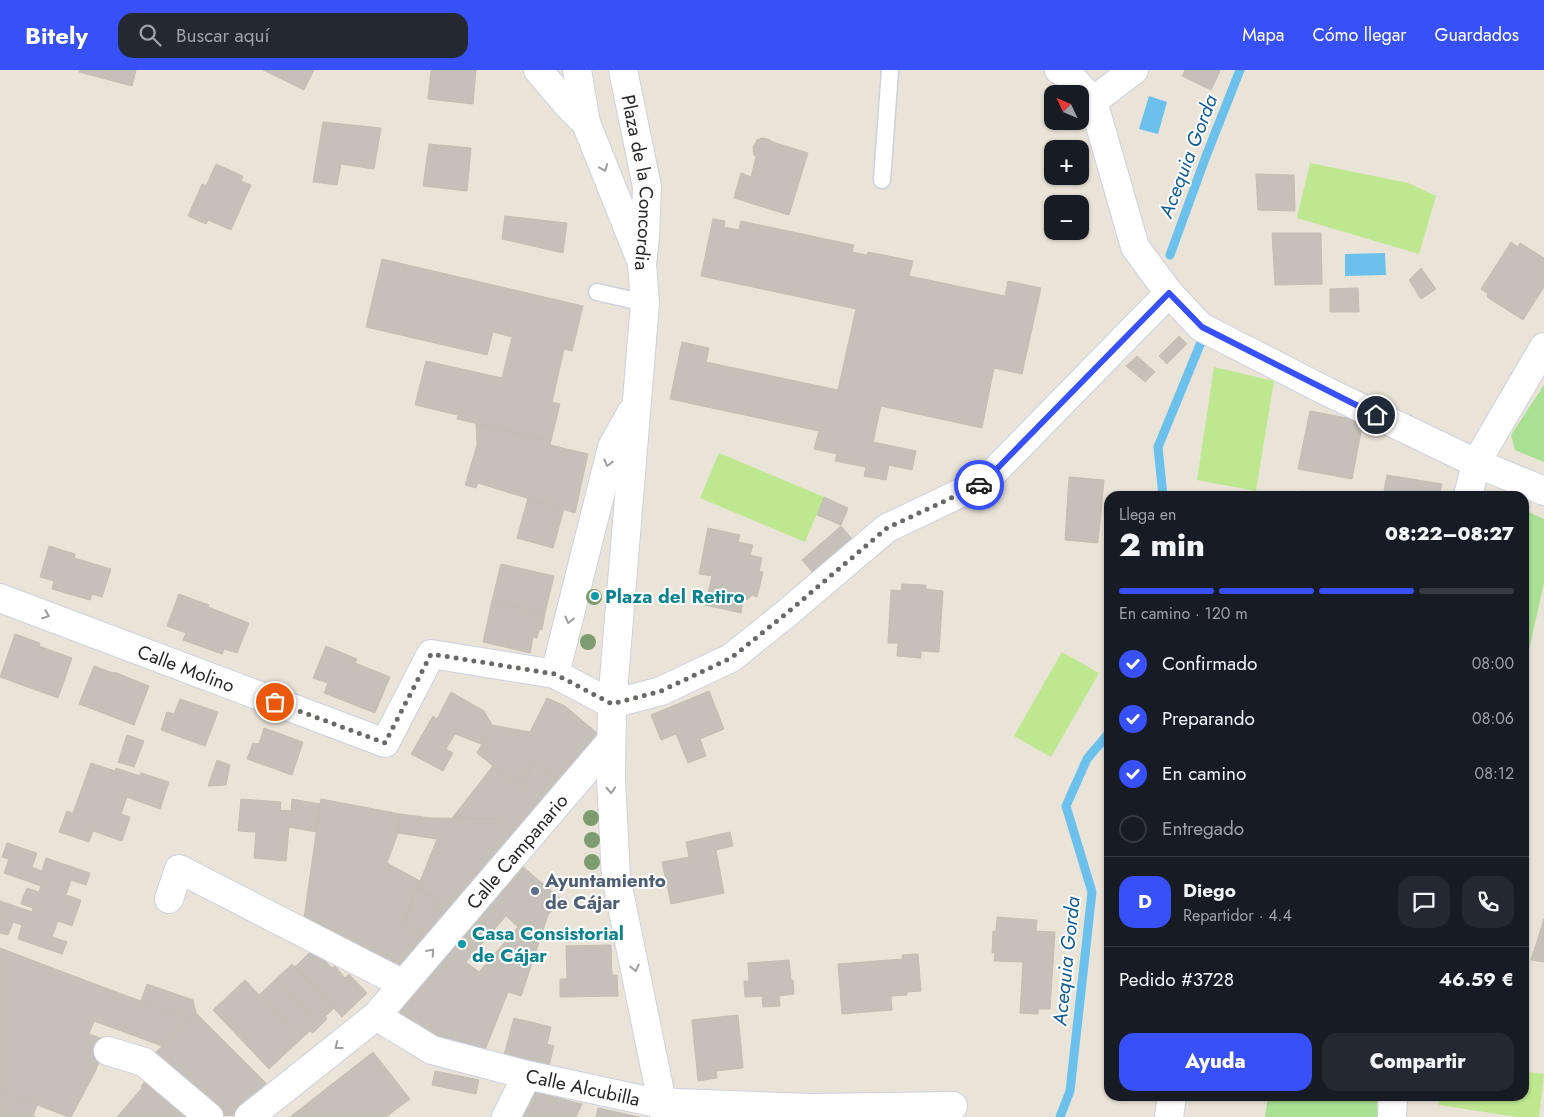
<!DOCTYPE html>
<html lang="es">
<meta charset="utf-8">
<style>
body{margin:0;font-family:Jost,sans-serif;background:#242831;color:#f1f3f6;height:100vh;display:flex;flex-direction:column;font-size:19px;white-space:nowrap}
*{box-sizing:border-box;margin:0}
p{font-size:16px;color:#9ea1a6}
.icon{flex:none;width:28px;height:28px;fill:none;stroke:currentColor;stroke-width:2;stroke-linecap:round;stroke-linejoin:round}
.map{position:relative;flex:1;overflow:hidden}
.sheet{position:absolute;left:1104px;top:421px;width:425px;height:610px;display:flex;flex-direction:column;background:#171b24;border-radius:15px;box-shadow:0 1px 4px #0004}
.sheet>*{flex:none}
.needle{width:32px;rotate:314deg}
.buttons{position:absolute;left:1044px;top:15px;display:grid;gap:10px}
.buttons a{display:grid;place-items:center;width:45px;height:45px;border-radius:10px;background:#171b24;box-shadow:0 1px 4px #0004;font-size:25px}
.pin{position:absolute;display:grid;place-items:center;width:42px;height:42px;color:#fff;margin:-21px;border:2px solid #fff;border-radius:50%;box-shadow:0 1px 5px #0007}
.courier{position:absolute;display:grid;place-items:center;width:50px;height:50px;margin:-25px;border:4px solid #3850f7;border-radius:50%;background:#fff;color:#222;box-shadow:0 1px 6px #0007}
.head em{font-style:normal;font-weight:800}
.head div{display:flex;flex-direction:column-reverse}
.head{display:flex;align-items:center;justify-content:space-between;height:85px;padding:0 15px}
h1{font-size:32px;font-weight:800;line-height:38px}
.bar{display:grid;grid-template-columns:repeat(4,1fr);gap:8px 5px;align-content:center;height:60px;padding:0 15px}
.bar i{height:6px;border-radius:4px;background:#363941}
.bar .current{background:#3850f7}
.bar p{grid-column:span 4}
.line{display:flex;align-items:center;gap:12px;padding:0 15px;border-top:1px solid #363941}
.line div{flex:1}
.round{display:grid;place-items:center;flex:none;width:52px;height:52px;border-radius:15px;background:#242831}
ol{padding:0 15px;list-style:none}
li{display:flex;align-items:center;gap:15px;height:55px}
li p{margin-inline-start:auto}
li .icon{padding:5px;border-radius:50%;background:#3850f7;color:#fff;stroke-width:4}
li:last-child{color:#9ea1a6}
li i{width:28px;height:28px;border:2px solid #363941;border-radius:50%}
.primary-button{display:flex;gap:10px;margin-top:auto;padding:10px 15px}
.primary-button a{flex:1;height:58px;border-radius:15px;background:#3850f7;color:#fff;font-size:20px;font-weight:800;line-height:58px;text-align:center}
.primary-button a+a{background:#242831;color:#f1f3f6}
header{display:flex;align-items:center;gap:30px;box-sizing:border-box;height:70px;padding:0 25px;background:#3850f7;color:#fff}
header strong{font-size:24px}
nav{display:flex;gap:28px;margin-inline-start:auto;font-size:18px}
.search{width:350px;height:45px;background:#242831;display:flex;align-items:center;gap:12px;box-sizing:border-box;padding:0 18px;border-radius:15px;color:#9ea1a6;font-size:19px}
.map>svg:first-child{display:block}
.green{fill:#a9e094}
.pitch{fill:#bde890}
.water{fill:#6bc1ec}
.lines{fill:none;stroke-linecap:round;stroke-linejoin:round}
.stream{stroke:#6bc1ec;stroke-width:9}
.building{fill:#c5c0b8;stroke:#c4bfb2;fill-rule:evenodd}
.lane-casing{stroke:#cdd0e0;stroke-width:19}
.street-casing{stroke:#cdd0e0;stroke-width:30}
.secondary-casing{stroke:#cdd0e0;stroke-width:30}
.lane{stroke:#fff;stroke-width:16}
.street{stroke:#fff;stroke-width:28}
.secondary{stroke:#fff;stroke-width:28}
.tree{fill:#7d9c70}
.oneway{stroke:#9e9e9e}
.done{stroke:#6b6965;stroke-width:5;stroke-dasharray:0 9}
.route{stroke:#3850f7;stroke-width:6}
.culture-dot{fill:#0f9aa8;stroke:#fff;stroke-width:2}
.service-dot{fill:#5c6f8a;stroke:#fff;stroke-width:2}
.labels{text-anchor:middle;stroke-width:4;stroke-linejoin:round;paint-order:stroke}
.street-label{font-size:19px;fill:#272727;stroke:#fff}
.culture-label{font-size:19px;font-weight:bold;fill:#0d838f;stroke:#fff;text-anchor:start}
.service-label{font-size:19px;font-weight:bold;fill:#4e5e75;stroke:#fff;text-anchor:start}
.water-label{font-size:20px;font-style:italic;fill:#0f5d93;stroke:#fff}
</style>
<header>
<strong>Bitely</strong>
<div class="search"><svg class="icon" aria-label="search" viewBox="0 0 24 24"><circle cx="10" cy="10" r="6"/><path d="M15 15l6 6"/></svg>Buscar aquí</div>
<nav><a>Mapa</a><a>Cómo llegar</a><a>Guardados</a></nav>
</header>
<div class="map">
<svg width="1544" height="1047" viewBox="0 0 1544 1047">
<rect width="100%" height="100%" fill="#eae3d8"/>
<g class="green">
<polygon points="1544,315 1544,392 1515,380 1511,365"/>
<polygon points="1524,440 1544,449 1544,513 1524,602"/>
<polygon points="1268,1026 1377,1026 1377,1047 1265,1047"/>
</g>
<g class="pitch">
<polygon points="1310,93 1408,113 1436,126 1419,184 1297,148"/>
<polygon points="1214,297 1274,311 1256,421 1197,410"/>
<polygon points="719,383 824,427 805,472 700,428"/>
<polygon points="1062,582 1099,603 1051,687 1014,666"/>
<polygon points="1524,1001 1544,1004 1539,1047 1517,1047 1439,1035 1440,1026 1524,1026"/>
</g>
<g class="water">
<polygon points="1149,26 1167,32 1158,64 1139,59"/>
<polygon points="1385,183 1386,205 1345,206 1345,184"/>
</g>
<g class="lines">
<g class="stream">
<polyline points="1170,185 1206,86 1240,0"/>
<polyline points="1163,426 1158,377 1204,265"/>
<polyline points="1060,1047 1070,1021 1092,822 1066,736 1087,689 1109,663"/>
</g>
</g>
<g class="building">
<polygon points="79,0 136,0 132,16 79,2"/>
<polygon points="263,0 314,0 304,20"/>
<polygon points="431,0 476,0 473,34 428,29"/>
<polygon points="1185,0 1219,0 1220,1 1211,20 1182,6"/>
<polygon points="323,52 381,58 374,99 341,94 337,115 313,112"/>
<polygon points="762,68 768,69 773,72 808,83 789,145 734,128 741,103 751,107 756,87 754,85 753,77 757,70"/>
<polygon points="429,74 471,78 467,121 423,116"/>
<polygon points="216,94 243,106 241,111 251,115 231,160 208,150 206,154 188,146 202,114 206,116"/>
<polygon points="1256,104 1294,105 1295,141 1258,140"/>
<polygon points="505,146 567,153 563,183 502,169"/>
<polygon points="713,149 725,151 724,157 739,160 741,151 854,175 852,182 867,185 868,182 913,191 909,206 1005,226 1008,211 1041,218 1022,304 994,298 982,358 881,336 873,372 916,381 912,400 889,395 886,410 864,406 866,397 835,391 837,384 814,379 819,361 670,329 682,272 709,278 706,292 838,320 856,239 701,206"/>
<polygon points="1272,163 1321,163 1322,214 1275,215"/>
<polygon points="1511,172 1518,177 1520,173 1544,188 1544,217 1523,250 1487,227 1488,224 1481,219"/>
<polygon points="382,189 583,236 572,281 564,279 552,332 560,334 551,371 457,349 458,345 415,335 426,291 502,308 512,267 493,262 487,285 366,257"/>
<polygon points="1421,198 1436,219 1421,229 1409,210"/>
<polygon points="1358,218 1359,242 1330,242 1330,219"/>
<polygon points="1179,266 1187,274 1167,294 1159,286"/>
<polygon points="1137,286 1155,302 1145,312 1126,296"/>
<polygon points="1310,341 1363,351 1352,409 1298,399"/>
<polygon points="476,354 551,371 550,375 588,384 575,443 478,413 476,418 465,415 477,375"/>
<polygon points="1387,405 1442,414 1439,426 1383,426"/>
<polygon points="1069,407 1104,410 1098,473 1065,470"/>
<polygon points="1302,421 1328,426 1301,426"/>
<polygon points="824,427 848,438 841,455 817,445"/>
<polygon points="528,428 564,439 553,478 517,468"/>
<polygon points="841,456 854,471 815,505 802,490"/>
<polygon points="708,458 740,465 738,472 753,475 750,485 762,488 759,501 763,502 757,527 752,525 748,529 743,530 741,543 705,535 712,506 699,504"/>
<polygon points="49,476 75,484 74,488 111,499 102,527 92,524 90,530 52,519 54,511 40,507"/>
<polygon points="501,494 554,506 545,543 492,531"/>
<polygon points="902,514 926,515 926,519 943,521 939,582 921,581 921,588 897,586 898,573 888,573 891,520 901,521"/>
<polygon points="179,524 209,535 208,537 249,553 237,583 224,579 222,584 183,570 186,563 167,556"/>
<polygon points="492,531 545,543 542,560 539,559 537,568 533,567 530,583 483,572"/>
<polygon points="15,564 40,573 39,576 72,588 58,628 0,607"/>
<polygon points="326,576 357,589 355,593 390,607 375,643 324,623 328,613 313,608"/>
<polygon points="94,596 113,603 114,602 149,616 134,655 79,634"/>
<polygon points="709,621 724,659 700,669 706,686 688,693 676,664 661,670 651,645"/>
<polygon points="451,622 484,641 492,655 481,674 455,664 446,679 453,683 443,701 411,684 433,646 437,649"/>
<polygon points="547,628 565,636 597,663 600,670 563,714 531,690 525,716 493,696 477,683 492,655 530,662"/>
<polygon points="180,629 218,642 205,676 161,660 167,642 174,644"/>
<polygon points="264,658 303,672 292,705 247,689 253,673 259,674"/>
<polygon points="127,665 144,671 134,697 118,692"/>
<polygon points="217,690 230,695 226,715 208,716"/>
<polygon points="531,690 563,714 517,768 496,749 452,748 493,696 525,716"/>
<polygon points="91,693 115,701 116,698 140,706 141,703 169,712 160,739 127,727 121,744 130,747 122,771 93,761 89,772 59,762 67,741 73,743"/>
<polygon points="241,729 281,732 280,740 291,741 292,729 320,734 316,762 289,757 286,791 254,788 256,762 238,761"/>
<polygon points="321,729 400,744 398,763 387,793 420,811 404,853 428,869 400,901 304,848"/>
<polygon points="400,744 431,748 496,749 517,768 450,845 435,838 441,830 417,819 437,769 398,763"/>
<polygon points="730,762 733,776 716,780 724,823 671,834 662,792 689,787 686,772"/>
<polygon points="7,773 37,783 32,797 42,801 46,788 90,803 86,815 71,810 66,825 81,830 72,856 58,851 52,867 67,872 62,884 18,869 22,855 13,852 8,865 0,863 0,831 32,842 33,838 21,834 24,825 27,818 39,822 41,816 4,803 9,789 2,787"/>
<path d="M515,790L562,830L548,845L521,926L508,922L485,980L437,968L398,950L391,935ZM506,846L518,857L479,902L466,892Z"/>
<polygon points="417,819 441,830 435,838 450,845 428,869 404,853"/>
<polygon points="997,847 1037,850 1036,861 1055,862 1050,939 1038,939 1038,944 1020,943 1023,892 994,891 995,883 992,883 993,861 996,861"/>
<polygon points="1544,849 1544,892 1531,890"/>
<polygon points="611,875 612,905 617,905 618,926 560,927 560,909 567,909 566,876"/>
<polygon points="0,878 79,908 189,949 162,976 94,951 89,964 106,970 96,1000 71,1047 69,1047 0,1021"/>
<polygon points="313,879 332,898 335,896 345,908 349,904 367,923 342,947 295,897"/>
<polygon points="918,884 921,921 907,922 907,925 891,926 892,940 842,944 838,894 903,889 902,885"/>
<polygon points="789,890 791,910 793,910 794,924 779,926 780,936 763,937 762,926 745,927 744,911 749,911 748,893"/>
<polygon points="292,894 334,938 325,947 327,949 320,956 276,909"/>
<polygon points="276,909 320,956 313,963 310,961 301,969 259,925"/>
<polygon points="245,910 301,969 269,999 213,940"/>
<polygon points="147,914 193,930 196,943 189,949 141,931"/>
<polygon points="196,943 266,1013 235,1045 221,1046 154,984"/>
<polygon points="738,945 743,998 716,1001 717,1008 698,1011 692,950"/>
<polygon points="514,948 551,957 547,974 554,976 549,996 504,985"/>
<polygon points="373,982 410,1029 386,1047 290,1047"/>
<polygon points="435,1001 479,1010 476,1024 432,1015"/>
<polygon points="151,1004 199,1047 117,1047 142,1018 141,1016"/>
<polygon points="526,1020 582,1034 576,1047 512,1047"/>
<polygon points="0,1021 37,1035 33,1046 36,1047 0,1047"/>
<polygon points="598,1038 639,1047 596,1047"/>
</g>
<g class="lines">
<g class="lane-casing">
<g id="lane">
<polyline points="882,110 890,0"/>
<polyline points="597,222 645,233"/>
</g>
</g>
<g class="street-casing">
<g id="street">
<polyline points="1093,31 1134,0"/>
<polyline points="1476,393 1544,277"/>
<polyline points="169,829 179,799 403,914"/>
<path id="s1" d="M376,946L432,980L527,1005L652,1032L811,1038L953,1036"/>
<polyline points="108,981 144,992 209,1047"/>
<polyline points="506,1047 527,1005"/>
<polyline points="1169,1047 1172,1026"/>
</g>
</g>
<g class="secondary-casing">
<g id="secondary">
<polyline points="538,0 566,33 586,53"/>
<polyline points="577,0 586,53 640,188"/>
<path id="s2" d="M623,0L647,117L645,166L642,194L645,233L612,634L611,709L616,807L665,1047"/>
<polyline points="1059,0 1069,5 1093,31 1135,177 1169,223 1201,257 1326,321 1476,393 1544,421"/>
<polyline points="1468,426 1476,393"/>
<path id="s3" d="M0,528L385,673L431,584L555,604L612,634"/>
<polyline points="555,604 612,377 631,343"/>
<polyline points="612,634 661,621 731,588 787,543 887,458 984,412 1169,223"/>
<path id="s4" d="M249,1047L376,946L611,671"/>
<polyline points="1392,1047 1393,1026"/>
</g>
</g>
<use href="#lane" class="lane"/>
<use href="#street" class="street"/>
<use href="#secondary" class="secondary"/>
</g>
<g class="tree">
<circle cx="594" cy="527" r="8"/>
<circle cx="588" cy="572" r="8"/>
<circle cx="591" cy="748" r="8"/>
<circle cx="592" cy="770" r="8"/>
<circle cx="592" cy="792" r="8"/>
</g>
<defs><path id="oneway-chevron" d="M-2-3.5L2.5 0L-2 3.5" fill="none" stroke-width="1.6" stroke-linecap="round" stroke-linejoin="round" transform="scale(1.25)"/></defs>
<g class="oneway">
<use href="#oneway-chevron" transform="translate(604 98) rotate(68)"/>
<use href="#oneway-chevron" transform="translate(608 393) rotate(104)"/>
<use href="#oneway-chevron" transform="translate(46 545) rotate(21)"/>
<use href="#oneway-chevron" transform="translate(569 550) rotate(104)"/>
<use href="#oneway-chevron" transform="translate(611 720) rotate(87)"/>
<use href="#oneway-chevron" transform="translate(431 882) rotate(-49)"/>
<use href="#oneway-chevron" transform="translate(635 898) rotate(78)"/>
<use href="#oneway-chevron" transform="translate(338 976) rotate(142)"/>
</g>
<g class="lines">
<polyline class="done" points="275,632 385,673 431,584 555,604 612,634 661,621 731,588 787,543 887,458 979,415"/>
<polyline class="route" points="979,415 984,412 1169,223 1202,257 1376,345"/>
</g>
<g class="culture-dot">
<circle cx="595" cy="526" r="5"/>
<circle cx="462" cy="874" r="5"/>
</g>
<circle class="service-dot" cx="535" cy="821" r="5"/>
<g class="labels">
<g class="street-label">
<text dy="7" stroke="none"><textPath href="#s2" startOffset="114">Plaza de la Concordia</textPath></text>
<text dy="7" stroke="none"><textPath href="#s3" startOffset="199">Calle Molino</textPath></text>
<text dy="7" stroke="none"><textPath href="#s4" startOffset="379">Calle Campanario</textPath></text>
<text dy="7" stroke="none"><textPath href="#s1" startOffset="221">Calle Alcubilla</textPath></text>
</g>
<g class="culture-label">
<text x="605" y="533">Plaza del Retiro</text>
<text x="472" y="870">Casa Consistorial<tspan x="472" dy="22">de Cájar</tspan></text>
</g>
<g class="service-label">
<text x="545" y="817">Ayuntamiento<tspan x="545" dy="22">de Cájar</tspan></text>
</g>
<g class="water-label">
<text transform="translate(1188 86) rotate(-69)" y="7">Acequia Gorda</text>
<text transform="translate(1066 891) rotate(-84)" y="7">Acequia Gorda</text>
</g>
</g>
</svg>
<div class="buttons">
<a><svg class="needle" viewBox="-14 -14 28 28"><path d="M0-13l5 13h-10z" fill="#e53935"/><path d="M0 13l5-13h-10z" fill="#9ea1a6"/></svg></a>
<a>+</a>
<a>−</a>
</div>
<div class="pin" style="left:275px;top:632px;background:#ea580c"><svg class="icon" aria-label="bag" viewBox="0 0 24 24"><path d="M5 8h14l-1 12H6zM9 8a3 3 0 0 1 6 0"/></svg></div>
<div class="pin" style="left:1376px;top:345px;background:#1f2937"><svg class="icon" aria-label="home" viewBox="0 0 24 24"><path d="M3 11l9-7 9 7M6 9v11h12V9"/></svg></div>
<div class="courier" style="left:979px;top:415px"><svg class="icon" aria-label="car" viewBox="0 0 24 24"><path d="M5 17H2v-5l4-1 3-4h7l3 4 3 1v5h-3M9 17h6M6 11h13"/><circle cx="7" cy="17" r="2"/><circle cx="17" cy="17" r="2"/></svg></div>
<section class="sheet">
<div class="head"><div><h1>2 min</h1><p>Llega en</p></div><em>08:22–08:27</em></div>
<div class="bar"><i class="current"></i><i class="current"></i><i class="current"></i><i></i><p>En camino · 120 m</p></div>
<ol>
<li><svg class="icon" aria-label="check" viewBox="0 0 24 24"><path d="M5 12l5 5 9-10"/></svg>Confirmado<p>08:00</p></li>
<li><svg class="icon" aria-label="check" viewBox="0 0 24 24"><path d="M5 12l5 5 9-10"/></svg>Preparando<p>08:06</p></li>
<li><svg class="icon" aria-label="check" viewBox="0 0 24 24"><path d="M5 12l5 5 9-10"/></svg>En camino<p>08:12</p></li>
<li><i></i>Entregado</li>
</ol>
<div class="line" style="height:90px"><b class="round" style="background:#3850f7;color:#fff">D</b><div><b>Diego</b><p>Repartidor · 4.4</p></div><a class="round"><svg class="icon" aria-label="chat" viewBox="0 0 24 24"><path d="M4 5h16v11H9l-5 4z"/></svg></a><a class="round"><svg class="icon" aria-label="phone" viewBox="0 0 24 24"><path d="M5 4h4l2 5-3 2q2 4 5 5l2-3 5 2v4C11 20 4 13 5 4z"/></svg></a></div>
<div class="line" style="height:65px"><div>Pedido #3728</div><b>46.59 €</b></div>
<div class="primary-button"><a>Ayuda</a><a>Compartir</a></div>
</section>
</div>
